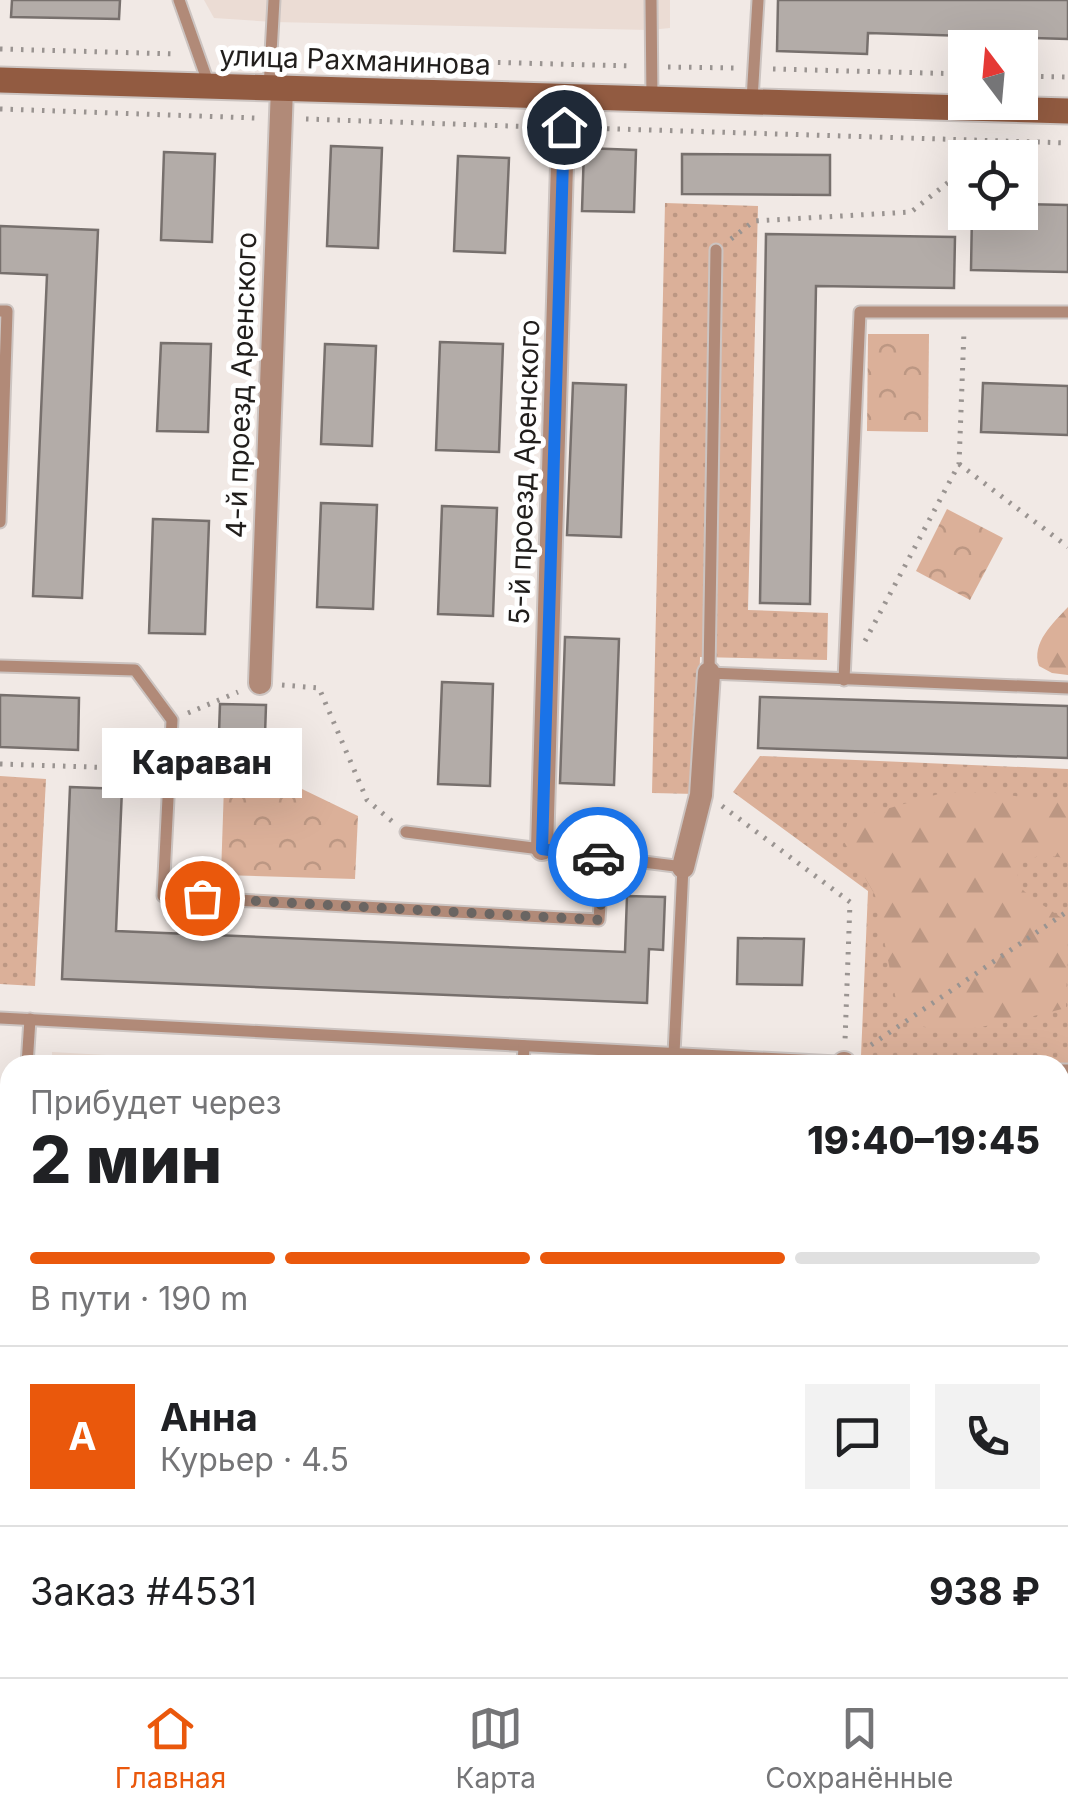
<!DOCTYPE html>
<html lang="ru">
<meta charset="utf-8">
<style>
body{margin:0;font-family:Inter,sans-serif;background:#f2f2f2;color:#202124;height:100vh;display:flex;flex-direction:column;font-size:38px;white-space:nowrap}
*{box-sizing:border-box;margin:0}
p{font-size:32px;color:#757577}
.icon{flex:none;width:55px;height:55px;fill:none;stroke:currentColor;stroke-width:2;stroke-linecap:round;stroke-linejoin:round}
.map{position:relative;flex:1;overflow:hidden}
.sheet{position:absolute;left:0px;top:1055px;width:1070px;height:622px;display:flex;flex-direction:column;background:#fff;border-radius:30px 30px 0 0;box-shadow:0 10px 40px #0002}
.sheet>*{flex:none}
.needle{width:65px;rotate:344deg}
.fabs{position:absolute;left:948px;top:30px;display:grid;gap:20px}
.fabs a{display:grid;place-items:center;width:90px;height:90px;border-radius:0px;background:#fff;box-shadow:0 10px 40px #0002;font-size:50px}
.pin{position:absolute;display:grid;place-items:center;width:85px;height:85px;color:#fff;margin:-42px;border:5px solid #fff;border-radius:50%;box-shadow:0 2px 10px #0007}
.courier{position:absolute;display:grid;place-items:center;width:100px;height:100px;margin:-50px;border:8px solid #1a73e8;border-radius:50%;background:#fff;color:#222;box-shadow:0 2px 12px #0007}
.bubble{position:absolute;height:70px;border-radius:0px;background:#fff;box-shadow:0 10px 40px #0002;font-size:32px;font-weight:800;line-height:70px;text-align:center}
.headline em{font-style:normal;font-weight:800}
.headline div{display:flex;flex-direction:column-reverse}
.headline{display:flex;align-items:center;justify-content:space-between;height:170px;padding:0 30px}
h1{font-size:65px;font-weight:800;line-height:75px}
.bar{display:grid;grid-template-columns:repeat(4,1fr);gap:15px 10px;align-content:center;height:120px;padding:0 30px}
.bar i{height:12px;border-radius:8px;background:#e0e0e0}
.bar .current{background:#ea580c}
.bar p{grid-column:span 4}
.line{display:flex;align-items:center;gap:25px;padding:0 30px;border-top:2px solid #e0e0e0}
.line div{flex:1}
.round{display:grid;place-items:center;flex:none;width:105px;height:105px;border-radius:0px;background:#f2f2f2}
.tabs{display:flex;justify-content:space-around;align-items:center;height:140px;border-top:2px solid #e0e0e0;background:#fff;font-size:28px;color:#757577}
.tabs a{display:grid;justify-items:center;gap:5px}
.tabs .current{color:#ea580c}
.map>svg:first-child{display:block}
.built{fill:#ebdcd4}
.grass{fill:url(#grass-dots)}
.forest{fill:url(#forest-firs)}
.park{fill:url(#park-crowns)}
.building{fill:#b3aca8;stroke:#77706d;stroke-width:2.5}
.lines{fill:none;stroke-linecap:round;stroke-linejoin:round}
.service-casing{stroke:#ccc4c1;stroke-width:15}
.minor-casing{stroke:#ccc4c1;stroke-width:26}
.secondary-casing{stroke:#ccc4c1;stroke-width:29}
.path{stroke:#9a9491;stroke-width:5;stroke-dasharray:2.5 8;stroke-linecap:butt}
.service{stroke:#b18a78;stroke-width:11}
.minor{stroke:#b18a78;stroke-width:22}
.secondary{stroke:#925b41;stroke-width:25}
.done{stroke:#6a6562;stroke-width:10;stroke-dasharray:0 18}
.route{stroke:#1a73e8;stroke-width:12}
.labels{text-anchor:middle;stroke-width:10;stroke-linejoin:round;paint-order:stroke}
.street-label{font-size:28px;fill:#211e1c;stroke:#fff}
</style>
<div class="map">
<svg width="1068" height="1677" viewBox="0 0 1068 1677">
<defs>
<pattern id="grass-dots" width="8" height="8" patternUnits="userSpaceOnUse" patternTransform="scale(2.5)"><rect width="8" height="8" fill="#dbb099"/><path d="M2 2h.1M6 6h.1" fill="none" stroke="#bc9783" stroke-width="1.8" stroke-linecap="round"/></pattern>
<pattern id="forest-firs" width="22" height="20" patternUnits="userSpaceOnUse" patternTransform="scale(2.5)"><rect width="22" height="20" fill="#dbb099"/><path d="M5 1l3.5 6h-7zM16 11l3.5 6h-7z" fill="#bc9783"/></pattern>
<pattern id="park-crowns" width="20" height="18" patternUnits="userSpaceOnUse" patternTransform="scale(2.5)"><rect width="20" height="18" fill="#dbb099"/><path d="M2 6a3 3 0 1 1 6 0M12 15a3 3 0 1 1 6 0" fill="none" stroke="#bc9783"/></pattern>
</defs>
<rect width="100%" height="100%" fill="#f1e9e5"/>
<g class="built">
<polygon points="204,0 670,0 670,28 650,30 273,22 214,18"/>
<polygon points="52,1052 290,1065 52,1065"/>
<polygon points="389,1668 904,1668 904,1677 388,1677"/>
</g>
<g class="grass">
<polygon points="665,203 758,206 748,610 828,613 827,660 700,657 696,794 652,793"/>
<polygon points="760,756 1068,769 1068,1065 861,1056 868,891 733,792"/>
<polygon points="0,776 46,779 35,986 0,984"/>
<polygon points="1060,1230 1068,1230 1068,1408 1060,1407"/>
<polygon points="1060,1631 1068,1631 1068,1674 1014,1672 1013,1677 917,1677 917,1668 1060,1668"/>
</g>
<g class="forest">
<path d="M1068,607V675L1052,673L1039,666C1031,643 1053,623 1068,607Z"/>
<path d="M942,793H996L1052,802L1068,801V859C1053,855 1022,852 1018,872C1017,879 1017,883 1021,888C1029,897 1056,913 1068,923L1066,1008C1016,1020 956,1039 905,1022L898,1010L875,895L843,840L848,820Z"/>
<polygon points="943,1668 998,1668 997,1677 940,1677"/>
</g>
<g class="park">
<polygon points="868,334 929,334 928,432 867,431"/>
<polygon points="947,509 1003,538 970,600 916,571"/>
<polygon points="224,786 302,789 358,816 355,879 221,875"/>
<rect x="1060" y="1307" width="8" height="85"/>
</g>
<g class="building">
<polygon points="12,0 120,0 119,19 11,17"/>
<polygon points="778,0 1068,0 1068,39 868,33 867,54 777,51"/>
<polygon points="331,146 382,148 378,248 327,246"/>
<polygon points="584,148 636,150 634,212 582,211"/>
<polygon points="164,152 215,154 212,242 161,240"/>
<polygon points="682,154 830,155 830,195 682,194"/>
<polygon points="458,156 509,158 505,253 454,251"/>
<polygon points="1020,204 1068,205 1068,272 971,270 972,212 1020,212"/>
<polygon points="0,226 98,230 82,598 33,596 47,275 0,273"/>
<polygon points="766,234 955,237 954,288 816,286 810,604 760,603"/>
<polygon points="440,342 503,344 499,452 436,450"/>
<polygon points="161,343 211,344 208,432 157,431"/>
<polygon points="325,344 376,346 372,446 321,444"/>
<polygon points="573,383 626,385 621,537 567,535"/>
<polygon points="983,383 1068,386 1068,435 981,432"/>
<polygon points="321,503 377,505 373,609 317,607"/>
<polygon points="442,506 497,508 493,616 438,614"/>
<polygon points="153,519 209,521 205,634 149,633"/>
<polygon points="565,637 619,639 614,785 560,783"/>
<polygon points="442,682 493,684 490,786 438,784"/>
<polygon points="0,695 79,698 78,750 0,747"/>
<polygon points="760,697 1068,706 1068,758 758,748"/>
<polygon points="220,704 266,705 265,735 219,733"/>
<polygon points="70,787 122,789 116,931 625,952 627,896 665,897 663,950 649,949 647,1003 62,979"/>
<polygon points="738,938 804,939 802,985 737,984"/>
<rect x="1060" y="1106" width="8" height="53"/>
<rect x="1060" y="1455" width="8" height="53"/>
</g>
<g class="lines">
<g class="service-casing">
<g id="service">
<polyline points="179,0 209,85"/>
<polyline points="651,0 652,99"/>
<polyline points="269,88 274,0"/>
<polyline points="752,100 758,0"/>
<polyline points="716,250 709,673 1068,688"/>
<polyline points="0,311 7,311 0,522"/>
<polyline points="0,666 135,670 172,720 163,896 599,920 603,857"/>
<polyline points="844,680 860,312 1068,312"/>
<polyline points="406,832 683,867 674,1054"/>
<polyline points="0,1018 893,1065"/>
<polyline points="27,1065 30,1019"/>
<polyline points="523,1065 524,1046"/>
<polyline points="1060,1070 1068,1070"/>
<polyline points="0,1164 10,1165"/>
<polyline points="1060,1201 1068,1201"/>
<polyline points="1060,1420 1068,1421"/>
<polyline points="97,1677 98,1668"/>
<polyline points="206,1677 206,1668"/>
<polyline points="481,1677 481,1668"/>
<polyline points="915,1677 915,1668"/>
</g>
</g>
<g class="minor-casing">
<g id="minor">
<polyline points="260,683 282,88"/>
<polyline points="542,849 564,96"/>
<polyline points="683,867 701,795 709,673"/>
<polyline points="844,1065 844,1063"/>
<polyline points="0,1554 10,1554"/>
<polyline points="1060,1604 1068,1604"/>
</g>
</g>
<g class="secondary-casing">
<polyline id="secondary" points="0,80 1068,111"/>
</g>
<g class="path">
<polyline points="0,49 177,54"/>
<polyline points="218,55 252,56"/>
<polyline points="288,57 632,66"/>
<polyline points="668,67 737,68"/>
<polyline points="773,69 965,74"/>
<polyline points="1020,76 1068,77"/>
<polyline points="0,109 255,118"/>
<polyline points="306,119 540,127"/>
<polyline points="586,128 1068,143"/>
<polyline points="979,158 1000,141"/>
<polyline points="731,239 754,221 911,212 965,169"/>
<polyline points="959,464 1068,547"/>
<polyline points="865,641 959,464 964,331"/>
<polyline points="282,685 319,688 367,800 394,823"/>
<polyline points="188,713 238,692"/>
<polyline points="0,764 151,769"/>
<polyline points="722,806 850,902 845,1041"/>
<polyline points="871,1045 1068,911"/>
<polyline points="1060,1260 1068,1264"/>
<polyline points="1060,1301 1068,1298"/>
<polyline points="3,1531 10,1391"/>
<polyline points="1060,1562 1068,1562"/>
<polyline points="367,1677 367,1668"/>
<polyline points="1004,1677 1004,1668"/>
</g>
<use href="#service" class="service"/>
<use href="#minor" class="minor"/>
<use href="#secondary" class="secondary"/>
</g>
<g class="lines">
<polyline class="done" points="202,898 600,920 603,857 598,857"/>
<polyline class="route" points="564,127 542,849 598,857"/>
</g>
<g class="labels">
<g class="street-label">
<text transform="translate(355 60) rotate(2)" y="10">улица Рахманинова</text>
<text transform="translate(241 385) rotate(-88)" y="10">4-й проезд Аренского</text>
<text transform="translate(524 472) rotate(-88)" y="10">5-й проезд Аренского</text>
</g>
</g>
</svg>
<div class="fabs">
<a><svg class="needle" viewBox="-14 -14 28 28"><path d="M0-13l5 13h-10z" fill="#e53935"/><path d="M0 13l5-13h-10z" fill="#757577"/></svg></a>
<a><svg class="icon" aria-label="locate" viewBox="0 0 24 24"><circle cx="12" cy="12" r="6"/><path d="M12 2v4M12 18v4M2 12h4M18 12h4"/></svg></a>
</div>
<div class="pin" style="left:202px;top:898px;background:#ea580c"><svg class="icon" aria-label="bag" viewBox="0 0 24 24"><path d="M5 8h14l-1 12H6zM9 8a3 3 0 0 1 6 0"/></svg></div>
<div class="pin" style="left:564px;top:127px;background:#1f2937"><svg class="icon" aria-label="home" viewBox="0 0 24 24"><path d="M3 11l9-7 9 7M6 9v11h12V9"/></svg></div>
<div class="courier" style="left:598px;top:857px"><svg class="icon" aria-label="car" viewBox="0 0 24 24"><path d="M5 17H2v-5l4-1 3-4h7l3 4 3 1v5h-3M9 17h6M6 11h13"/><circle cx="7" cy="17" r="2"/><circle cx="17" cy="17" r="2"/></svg></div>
<div class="bubble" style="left:102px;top:728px;width:200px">Караван</div>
<section class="sheet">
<div class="headline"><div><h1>2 мин</h1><p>Прибудет через</p></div><em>19:40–19:45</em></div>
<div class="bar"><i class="current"></i><i class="current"></i><i class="current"></i><i></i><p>В пути · 190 m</p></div>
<div class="line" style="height:180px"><b class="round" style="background:#ea580c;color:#fff">А</b><div><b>Анна</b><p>Курьер · 4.5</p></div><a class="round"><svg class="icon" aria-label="chat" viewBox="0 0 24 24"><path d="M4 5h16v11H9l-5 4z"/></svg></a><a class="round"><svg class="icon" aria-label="phone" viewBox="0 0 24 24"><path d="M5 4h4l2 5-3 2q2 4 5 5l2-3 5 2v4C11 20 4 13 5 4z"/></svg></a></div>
<div class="line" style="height:130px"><div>Заказ #4531</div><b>938 ₽</b></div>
</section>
</div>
<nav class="tabs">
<a class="current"><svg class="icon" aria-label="home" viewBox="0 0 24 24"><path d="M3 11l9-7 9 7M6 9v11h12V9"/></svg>Главная</a>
<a><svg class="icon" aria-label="map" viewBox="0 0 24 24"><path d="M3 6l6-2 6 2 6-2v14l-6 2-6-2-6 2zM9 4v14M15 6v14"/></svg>Карта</a>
<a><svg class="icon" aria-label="saved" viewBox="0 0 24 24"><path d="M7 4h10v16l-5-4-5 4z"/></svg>Сохранённые</a>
</nav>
